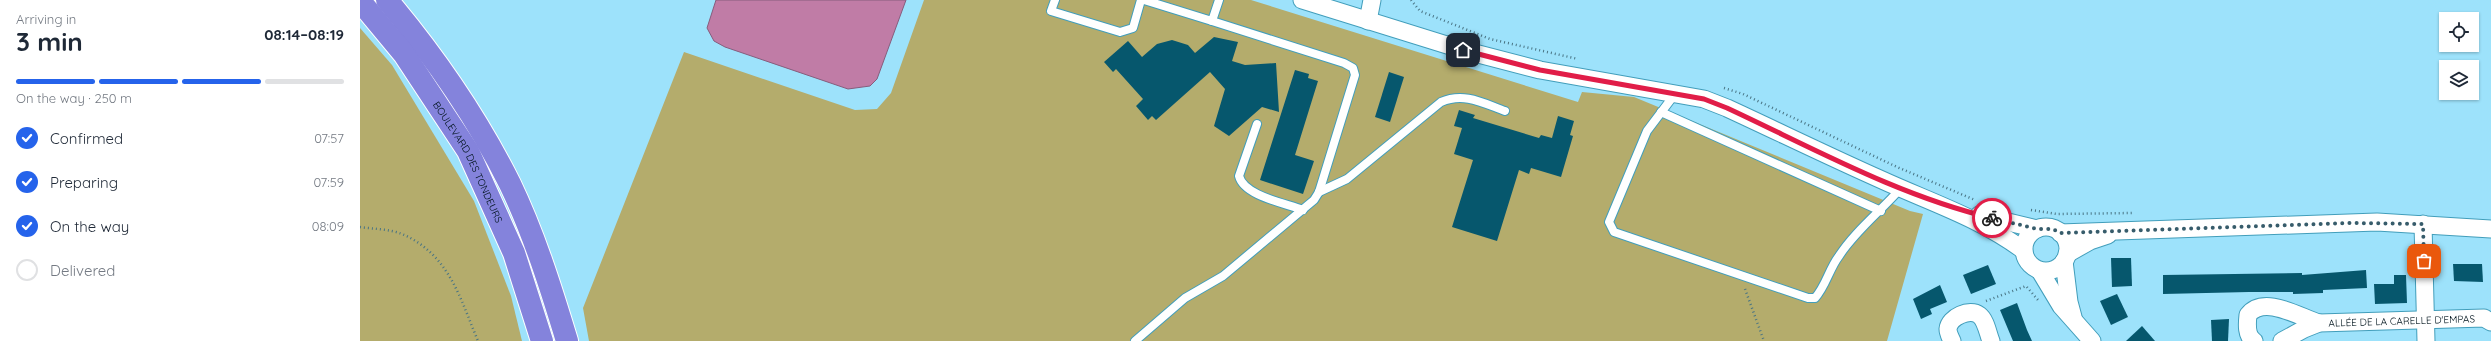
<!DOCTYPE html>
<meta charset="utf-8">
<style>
body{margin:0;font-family:Quicksand,sans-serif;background:#f6f6f7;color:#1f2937;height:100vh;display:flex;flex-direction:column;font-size:15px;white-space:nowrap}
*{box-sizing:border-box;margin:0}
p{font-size:13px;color:#747a83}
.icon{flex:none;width:22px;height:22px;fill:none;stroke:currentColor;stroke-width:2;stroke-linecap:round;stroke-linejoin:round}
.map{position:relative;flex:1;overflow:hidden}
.side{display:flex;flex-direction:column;background:#fff;width:360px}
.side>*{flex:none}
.buttons{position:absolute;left:2079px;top:12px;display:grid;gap:8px}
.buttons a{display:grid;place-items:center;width:40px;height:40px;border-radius:0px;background:#fff;box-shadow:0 1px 3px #0004;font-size:20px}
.pin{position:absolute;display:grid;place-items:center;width:34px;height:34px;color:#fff;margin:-17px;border-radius:8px;box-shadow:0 2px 6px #0006}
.courier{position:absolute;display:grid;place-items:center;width:40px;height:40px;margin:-20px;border:3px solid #e11d48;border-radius:50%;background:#fff;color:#222;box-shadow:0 1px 5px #0007}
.head em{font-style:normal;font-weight:800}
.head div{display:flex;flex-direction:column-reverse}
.head{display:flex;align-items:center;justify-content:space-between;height:68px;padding:0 16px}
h1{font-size:26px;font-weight:800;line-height:30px}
.bar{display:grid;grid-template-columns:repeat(4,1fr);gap:6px 4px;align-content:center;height:48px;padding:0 16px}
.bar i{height:5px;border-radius:3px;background:#e0e1e3}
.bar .selected{background:#2563eb}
.bar p{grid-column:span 4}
ol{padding:0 16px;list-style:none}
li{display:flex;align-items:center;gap:12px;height:44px}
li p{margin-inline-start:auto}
li .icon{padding:4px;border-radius:50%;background:#2563eb;color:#fff;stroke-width:4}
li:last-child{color:#747a83}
li i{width:22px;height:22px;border:2px solid #e0e1e3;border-radius:50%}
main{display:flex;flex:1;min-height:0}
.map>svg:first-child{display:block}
.green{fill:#b4ac6c}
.water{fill:#c07ca6;stroke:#865d7d}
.building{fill:#06576d}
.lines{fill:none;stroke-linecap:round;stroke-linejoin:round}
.lane-casing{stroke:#429ebb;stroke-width:10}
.street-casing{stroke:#429ebb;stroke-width:19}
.highway-casing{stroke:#fff;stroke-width:24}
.path{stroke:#497484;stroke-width:2.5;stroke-dasharray:1 3;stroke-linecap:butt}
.lane{stroke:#fff;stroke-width:8}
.street{stroke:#fff;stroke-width:17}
.highway{stroke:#8483dc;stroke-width:22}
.done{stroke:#375c6b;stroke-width:4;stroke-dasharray:0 7.2}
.route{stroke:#e11d48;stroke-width:5}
.labels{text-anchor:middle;stroke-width:4;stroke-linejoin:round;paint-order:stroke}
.street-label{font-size:10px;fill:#00141d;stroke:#baecff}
</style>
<main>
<section class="side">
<div class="head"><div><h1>3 min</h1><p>Arriving in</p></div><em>08:14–08:19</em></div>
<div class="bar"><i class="selected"></i><i class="selected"></i><i class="selected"></i><i></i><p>On the way · 250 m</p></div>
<ol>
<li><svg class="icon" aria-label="check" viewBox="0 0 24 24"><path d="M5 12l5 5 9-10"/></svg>Confirmed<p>07:57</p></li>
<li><svg class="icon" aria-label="check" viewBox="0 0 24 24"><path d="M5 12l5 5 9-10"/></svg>Preparing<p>07:59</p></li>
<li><svg class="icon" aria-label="check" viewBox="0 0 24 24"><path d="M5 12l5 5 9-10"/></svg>On the way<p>08:09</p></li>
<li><i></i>Delivered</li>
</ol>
</section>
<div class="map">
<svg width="2131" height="341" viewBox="0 0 2131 341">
<rect width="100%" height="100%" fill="#9de2fb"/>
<g class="green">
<polygon points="564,0 891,0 1218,102 1222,92 1274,97 1550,211 1563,214 1527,341 229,341 223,308 324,52 495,110 517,109 531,93"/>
<polygon points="0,28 32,65 114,201 151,296 162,341 0,341"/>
</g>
<polygon class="water" points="356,0 546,0 517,79 510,86 488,89 365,47 354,41 347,28"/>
<g class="building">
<polygon points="854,37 878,42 872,61 885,65 916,63 919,112 902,107 869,136 854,126 865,89 850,72 796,120 792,116 788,120 776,106 783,99 756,69 753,72 744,62 768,41 782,57 797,44 812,40 828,45 835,53"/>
<polygon points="935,70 949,74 948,78 958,81 935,155 954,161 943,194 900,180"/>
<polygon points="1029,72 1044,77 1030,122 1015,117"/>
<polygon points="1099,110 1115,115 1113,118 1179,138 1181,135 1192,138 1198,116 1214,121 1210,135 1213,136 1201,177 1171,168 1169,174 1159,170 1137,241 1092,227 1113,160 1094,154 1102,128 1094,126"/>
<polygon points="1751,258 1771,258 1772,286 1752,287"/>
<polygon points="2093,264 2122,264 2123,282 2094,281"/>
<polygon points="1628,265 1636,284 1611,294 1603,275"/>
<polygon points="2006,270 2007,288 1963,290 1963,293 1933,294 1933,292 1889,292 1803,294 1803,275 1942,273 1942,275"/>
<polygon points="2034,275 2046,275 2047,303 2015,304 2014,284 2034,284"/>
<polygon points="1580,285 1587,302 1570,309 1572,314 1561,319 1553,299"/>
<polygon points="1757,294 1768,317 1751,325 1740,301"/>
<polygon points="1657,303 1667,330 1672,341 1653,341 1640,310"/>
<polygon points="1869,319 1868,341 1852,341 1851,320"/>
<polygon points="1782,326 1795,341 1766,341"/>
</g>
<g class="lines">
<g class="lane-casing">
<g id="lane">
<polyline points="695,0 691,11 760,32 773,28 781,0"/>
<polyline points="784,0 852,21 859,0"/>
<path d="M1315,94L1287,131L1249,222L1254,232L1448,298H1455C1466,286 1469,269 1479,256C1496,230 1521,211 1541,188"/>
<polyline points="1301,112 1521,211"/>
<path d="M897,124L879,176C884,196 925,203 943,210"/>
<path d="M959,192L987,179L1081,102C1104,92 1123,103 1145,111"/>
<polyline points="775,341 825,298 863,276 954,200 959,192 995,75 993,68 984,63 852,21"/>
</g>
</g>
<g class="street-casing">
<g id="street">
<path d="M942,0L1103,50L1180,70L1344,99L1367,108C1419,132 1470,157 1522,180C1570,202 1620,218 1663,250"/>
<polyline points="1008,21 1012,0"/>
<polyline points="1619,215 1677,229"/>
<polyline points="2063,224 2066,341"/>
<circle cx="1686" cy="249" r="22"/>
<polyline points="1700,233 2017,222 2131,229"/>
<polyline points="1707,254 1730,241 1748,235"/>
<polyline points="1704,261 1709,302 1713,317"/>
<polyline points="1680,271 1701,306 1732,341"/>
<path d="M1592,341C1590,337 1588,333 1588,329C1589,317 1610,308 1619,315C1626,320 1628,334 1631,341"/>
<path d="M1894,341C1886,336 1887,324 1888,315C1904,294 1941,318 1959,323"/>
<path id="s1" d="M1922,341L1944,329L1959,323L2124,318L2131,322"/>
</g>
</g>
<g class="highway-casing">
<g id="highway">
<path d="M27,0C75,57 117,118 150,184C174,234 191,288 207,341"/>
<path id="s2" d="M0,1L44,54L108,151L154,253L182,341"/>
</g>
</g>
<g class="path">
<polyline points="1051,0 1060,11 1130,39 1218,59"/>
<polyline points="1364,88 1383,94 1537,167 1615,200"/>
<polyline points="1671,210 1697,214 1773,213"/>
<path d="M0,227C13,229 30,229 42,234C89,254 100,298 118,341"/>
<polyline points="1385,289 1404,341"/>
<polyline points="1626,301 1666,286 1678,300"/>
</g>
<use href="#lane" class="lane"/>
<use href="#street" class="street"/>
<use href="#highway" class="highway"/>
</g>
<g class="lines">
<polyline class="done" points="1632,218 1677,229 1693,229 1700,233 1992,223 2063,224 2064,261"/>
<path class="route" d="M1103,50L1180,70L1344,99L1367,108C1453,148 1539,196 1632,218"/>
</g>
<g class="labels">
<g class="street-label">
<text dy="4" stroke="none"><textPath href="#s2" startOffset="195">BOULEVARD DES TONDEURS</textPath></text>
<text dy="4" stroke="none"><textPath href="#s1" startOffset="124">ALLÉE DE LA CARELLE D'EMPAS</textPath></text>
</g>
</g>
</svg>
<div class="buttons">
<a><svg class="icon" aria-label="locate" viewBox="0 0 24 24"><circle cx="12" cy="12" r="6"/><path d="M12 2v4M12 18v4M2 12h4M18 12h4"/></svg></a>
<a><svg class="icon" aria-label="layers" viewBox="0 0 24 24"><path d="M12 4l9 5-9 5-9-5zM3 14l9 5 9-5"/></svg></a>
</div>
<div class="pin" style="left:2064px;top:261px;background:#ea580c"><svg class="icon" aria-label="bag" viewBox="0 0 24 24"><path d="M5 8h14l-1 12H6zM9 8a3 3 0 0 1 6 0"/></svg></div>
<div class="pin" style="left:1103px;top:50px;background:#1f2937"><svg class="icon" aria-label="home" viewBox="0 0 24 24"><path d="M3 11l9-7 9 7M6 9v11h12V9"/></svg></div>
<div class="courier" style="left:1632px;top:218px"><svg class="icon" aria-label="bike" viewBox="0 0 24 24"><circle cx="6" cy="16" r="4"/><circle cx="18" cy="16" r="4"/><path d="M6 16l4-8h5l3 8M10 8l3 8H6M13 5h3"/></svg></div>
</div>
</main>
